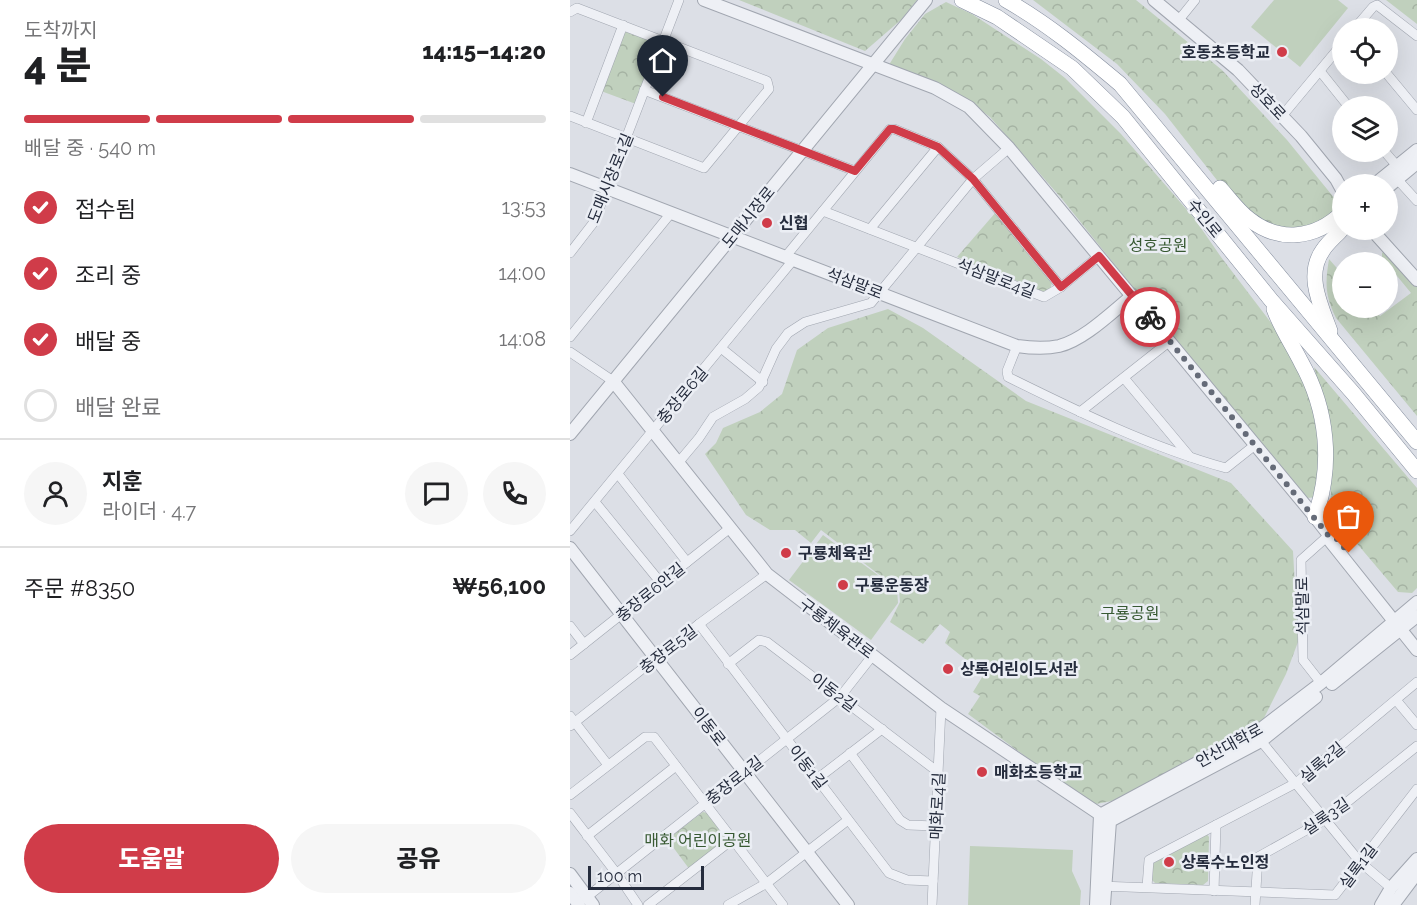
<!DOCTYPE html>
<html lang="ko">
<meta charset="utf-8">
<style>
body{margin:0;font-family:Raleway,"Noto Sans KR",sans-serif;background:#f6f6f6;color:#202124;height:100vh;display:flex;flex-direction:column;font-size:22px;white-space:nowrap}
*{box-sizing:border-box;margin:0}
p{font-size:20px;color:#757577}
.icon{flex:none;width:33px;height:33px;fill:none;stroke:currentColor;stroke-width:2;stroke-linecap:round;stroke-linejoin:round}
.map{position:relative;flex:1;overflow:hidden}
.side{display:flex;flex-direction:column;background:#fff;width:570px}
.side>*{flex:none}
.tools{position:absolute;left:762px;top:18px;display:grid;gap:12px}
.tools a{display:grid;place-items:center;width:66px;height:66px;border-radius:50%;background:#fff;box-shadow:0 6px 24px #0002;font-size:30px}
.scale{position:absolute;left:18px;bottom:15px;width:116px;box-sizing:border-box;padding-left:6px;border:3px solid #252c3d;border-top:0;font-size:16px;line-height:21px;white-space:nowrap;color:#252c3d;-webkit-text-stroke:4px #ebeef4;paint-order:stroke}
.pin{position:absolute;display:grid;place-items:center;width:51px;height:51px;color:#fff;margin:-62px -26px;border-radius:50% 50% 50% 0;rotate:-45deg;box-shadow:0 0 6px #0007}
.pin .icon{rotate:45deg}
.courier{position:absolute;display:grid;place-items:center;width:60px;height:60px;margin:-30px;border:4px solid #d03c49;border-radius:50%;background:#fff;color:#222;box-shadow:0 2px 8px #0007}
.summary em{font-style:normal;font-weight:800}
.summary div{display:flex;flex-direction:column-reverse}
.summary{display:flex;align-items:center;justify-content:space-between;height:102px;padding:0 24px}
h1{font-size:39px;font-weight:800;line-height:45px}
.bar{display:grid;grid-template-columns:repeat(4,1fr);gap:9px 6px;align-content:center;height:72px;padding:0 24px}
.bar i{height:8px;border-radius:4px;background:#e0e0e0}
.bar .selected{background:#d03c49}
.bar p{grid-column:span 4}
.line{display:flex;align-items:center;gap:15px;padding:0 24px;border-top:2px solid #e0e0e0}
.line div{flex:1}
.round{display:grid;place-items:center;flex:none;width:63px;height:63px;border-radius:32px;background:#f6f6f6}
ol{padding:0 24px;list-style:none}
li{display:flex;align-items:center;gap:18px;height:66px}
li p{margin-inline-start:auto}
li .icon{padding:6px;border-radius:50%;background:#d03c49;color:#fff;stroke-width:4}
li:last-child{color:#757577}
li i{width:33px;height:33px;border:3px solid #e0e0e0;border-radius:50%}
.primary-button{display:flex;gap:12px;margin-top:auto;padding:12px 24px}
.primary-button a{flex:1;height:69px;border-radius:36px;background:#d03c49;color:#fff;font-size:24px;font-weight:800;line-height:69px;text-align:center}
.primary-button a+a{background:#f6f6f6;color:#202124}
main{display:flex;flex:1;min-height:0}
.map>svg:first-child{display:block}
.grass{fill:#c0d0bd}
.park{fill:url(#park-crowns)}
.lines{fill:none;stroke-linecap:round;stroke-linejoin:round}
.minor-casing{stroke:#a1a6b0;stroke-width:10}
.tertiary-casing{stroke:#a1a6b0;stroke-width:14}
.trunk-casing{stroke:#838c9d;stroke-width:16}
.minor{stroke:#eef0f5;stroke-width:9}
.tertiary{stroke:#eef0f5;stroke-width:12}
.trunk{stroke:#fff;stroke-width:15}
.done{stroke:#656b78;stroke-width:6;stroke-dasharray:0 10.8}
.route{stroke:#d03c49;stroke-width:8}
.poi-dot{fill:#d03c49;stroke:#ebeef4;stroke-width:2}
.labels{text-anchor:middle;stroke-width:5;stroke-linejoin:round;paint-order:stroke}
.poi-label{font-size:16px;font-weight:bold;fill:#252c3d;stroke:#ebeef4;text-anchor:start}
.street-label{font-size:16px;fill:#252c3d;stroke:#ebeef4}
.park-label{font-size:16px;fill:#375932;stroke:#ebeef4}
</style>
<main>
<section class="side">
<div class="summary"><div><h1>4 분</h1><p>도착까지</p></div><em>14:15–14:20</em></div>
<div class="bar"><i class="selected"></i><i class="selected"></i><i class="selected"></i><i></i><p>배달 중 · 540 m</p></div>
<ol>
<li><svg class="icon" aria-label="check" viewBox="0 0 24 24"><path d="M5 12l5 5 9-10"/></svg>접수됨<p>13:53</p></li>
<li><svg class="icon" aria-label="check" viewBox="0 0 24 24"><path d="M5 12l5 5 9-10"/></svg>조리 중<p>14:00</p></li>
<li><svg class="icon" aria-label="check" viewBox="0 0 24 24"><path d="M5 12l5 5 9-10"/></svg>배달 중<p>14:08</p></li>
<li><i></i>배달 완료</li>
</ol>
<div class="line" style="height:108px"><a class="round"><svg class="icon" aria-label="person" viewBox="0 0 24 24"><circle cx="12" cy="8" r="4"/><path d="M4 21q1-7 8-7t8 7"/></svg></a><div><b>지훈</b><p>라이더 · 4.7</p></div><a class="round"><svg class="icon" aria-label="chat" viewBox="0 0 24 24"><path d="M4 5h16v11H9l-5 4z"/></svg></a><a class="round"><svg class="icon" aria-label="phone" viewBox="0 0 24 24"><path d="M5 4h4l2 5-3 2q2 4 5 5l2-3 5 2v4C11 20 4 13 5 4z"/></svg></a></div>
<div class="line" style="height:78px"><div>주문 #8350</div><b>₩56,100</b></div>
<div class="primary-button"><a>도움말</a><a>공유</a></div>
</section>
<div class="map">
<svg width="847" height="905" viewBox="0 0 847 905">
<defs>
<pattern id="park-crowns" width="20" height="18" patternUnits="userSpaceOnUse" patternTransform="scale(1.5)"><rect width="20" height="18" fill="#c0d0bd"/><path d="M2 6a3 3 0 1 1 6 0M12 15a3 3 0 1 1 6 0" fill="none" stroke="#a5b3a3"/></pattern>
</defs>
<rect width="100%" height="100%" fill="#dcdfe6"/>
<g class="grass">
<polygon points="704,0 768,0 778,8 730,67 681,27"/>
<polygon points="253,535 327,589 328,603 301,640 219,580"/>
<polygon points="400,846 503,850 502,871 511,891 510,905 398,905"/>
</g>
<g class="park">
<polygon points="169,0 347,0 332,19 295,51"/>
<polygon points="463,0 566,0 652,70 717,140 770,205 772,212 741,231 697,228 650,184 595,114 547,64"/>
<polygon points="816,0 847,0 847,24"/>
<polygon points="376,2 402,14 434,35 471,59 495,78 551,134 624,218 651,257 708,332 743,396 749,418 748,497 737,498 659,407 492,199 420,117 389,94 351,78 317,68 335,39 355,14"/>
<polygon points="58,31 85,41 87,47 66,104 31,91 52,34"/>
<polygon points="426,212 482,283 480,290 474,292 387,257"/>
<path d="M818,248L847,285V416L766,318C755,295 755,284 759,259L772,274V308H802L810,316L841,293L818,265V262L812,259V253Z"/>
<polygon points="318,309 353,328 456,401 661,483 723,551 728,642 716,674 691,724 542,801 526,804 505,793 398,714 410,696 403,692 414,674 375,643 380,632 370,624 353,644 320,622 330,602 329,590 251,530 241,543 225,530 200,530 176,515 135,454 146,443 153,428 190,412 212,394 227,350 258,328"/>
<polygon points="744,367 847,488 847,588 842,593 828,592 761,513 760,432"/>
<polygon points="133,812 137,813 157,839 120,870 97,839"/>
<polygon points="637,834 639,837 638,881 633,885 585,883 581,879 582,864"/>
</g>
<g class="lines">
<g class="minor-casing">
<g id="minor">
<polyline points="0,12 7,8 197,81 199,89 134,168 0,116"/>
<polyline points="608,21 625,0"/>
<polyline points="785,28 803,7 807,5 847,36"/>
<polyline points="750,71 778,106"/>
<polyline points="817,74 847,110"/>
<polyline points="74,90 285,171"/>
<polyline points="712,116 772,44"/>
<polyline points="16,123 53,25"/>
<polyline points="815,152 827,166"/>
<polyline points="827,179 847,201"/>
<polyline points="253,211 474,297 491,287 529,256"/>
<polyline points="300,229 368,147"/>
<polyline points="0,253 24,222 109,0"/>
<polyline points="216,256 320,129 324,129 368,147 403,179 491,287"/>
<polyline points="0,337 101,213"/>
<path d="M447,346L437,371L438,377C509,412 580,447 656,468L685,445"/>
<polyline points="151,348 193,382"/>
<polyline points="0,352 43,381"/>
<polyline points="554,378 620,457"/>
<polyline points="510,412 600,341"/>
<polyline points="108,463 129,438 143,417 175,399 189,387 206,349 218,333 235,322 301,303 403,179 439,148"/>
<polyline points="48,474 117,562"/>
<polyline points="25,502 91,583"/>
<polyline points="0,531 224,259"/>
<polyline points="129,624 319,873 337,880 363,881"/>
<polyline points="0,626 14,644"/>
<polyline points="0,655 160,528"/>
<polyline points="158,664 189,640 197,642 368,772"/>
<polyline points="751,683 733,660 731,560 759,535"/>
<polyline points="826,700 847,725"/>
<polyline points="0,716 38,765"/>
<polyline points="0,726 129,624 197,574"/>
<polyline points="691,741 790,862 821,888"/>
<polyline points="280,753 330,820 338,825 366,826"/>
<polyline points="247,779 312,729"/>
<polyline points="0,795 75,737 84,737 213,905"/>
<polyline points="0,813 47,874 68,905"/>
<polyline points="17,836 106,766"/>
<polyline points="530,886 765,895 847,789"/>
<polyline points="577,887 579,860 726,783 847,682"/>
<polyline points="644,891 646,825"/>
<polyline points="18,896 270,697 303,655"/>
<polyline points="78,905 163,839"/>
<polyline points="158,905 197,883 278,820"/>
<polyline points="362,905 371,708"/>
<polyline points="685,905 688,857 756,819 847,746"/>
</g>
</g>
<g class="tertiary-casing">
<g id="tertiary">
<polyline points="134,0 365,88 399,107 439,148 745,517 759,535 760,541 847,650"/>
<polyline points="584,0 668,70 731,136 766,179 772,190"/>
<path d="M0,174L447,346C461,348 475,349 489,346C514,340 542,312 562,296"/>
<polyline points="805,184 847,150"/>
<polyline points="818,187 847,163"/>
<polyline points="802,230 847,280"/>
<polyline points="43,381 197,574 371,708 540,821"/>
<polyline points="0,434 356,0"/>
<polyline points="0,548 278,905"/>
<polyline points="762,684 847,616"/>
<polyline points="0,874 23,905"/>
<polyline points="0,893 9,905"/>
<polyline points="526,905 530,815 692,728 751,683 847,602"/>
<polyline points="534,905 540,821 691,741 746,697"/>
<polyline points="811,905 821,888 847,859"/>
<polyline points="823,905 847,873"/>
</g>
</g>
<g class="trunk-casing">
<g id="trunk">
<polyline points="392,0 427,17 502,68 553,117 701,300 783,393 847,471"/>
<path d="M436,0C478,24 513,53 550,84L847,442"/>
<path d="M650,188C659,198 668,211 679,219C709,243 745,239 772,213"/>
<path d="M704,309C711,328 722,344 731,362C758,410 763,466 745,517"/>
<path d="M760,331C751,306 735,275 753,250C758,242 766,236 772,229"/>
</g>
</g>
<use href="#minor" class="minor"/>
<use href="#tertiary" class="tertiary"/>
<use href="#trunk" class="trunk"/>
</g>
<g class="lines">
<polyline class="done" points="580,317 759,536 766,538 779,553"/>
<polyline class="route" points="93,97 285,171 320,129 324,129 368,147 403,179 491,287 529,256 580,317"/>
</g>
<g class="poi-dot">
<circle cx="712" cy="52" r="6"/>
<circle cx="197" cy="223" r="6"/>
<circle cx="216" cy="553" r="6"/>
<circle cx="273" cy="585" r="6"/>
<circle cx="378" cy="669" r="6"/>
<circle cx="412" cy="772" r="6"/>
<circle cx="599" cy="862" r="6"/>
</g>
<g class="labels">
<g class="poi-label">
<text x="700" y="58" text-anchor="end">호동초등학교</text>
<text x="209" y="229">신협</text>
<text x="228" y="559">구룡체육관</text>
<text x="285" y="591">구룡운동장</text>
<text x="390" y="675">상록어린이도서관</text>
<text x="424" y="778">매화초등학교</text>
<text x="611" y="868">상록수노인정</text>
</g>
<g class="street-label">
<text transform="translate(698 101) rotate(47)" y="6">성호로</text>
<text transform="translate(40 178) rotate(-68)" y="6">도매시장로1길</text>
<text transform="translate(178 217) rotate(-51)" y="6">도매시장로</text>
<text transform="translate(635 218) rotate(51)" y="6">수인로</text>
<text transform="translate(426 278) rotate(21)" y="6">석삼말로4길</text>
<text transform="translate(285 283) rotate(21)" y="6">석삼말로</text>
<text transform="translate(112 395) rotate(-50)" y="6">충장로6길</text>
<text transform="translate(80 592) rotate(-39)" y="6">충장로6안길</text>
<text transform="translate(732 606) rotate(-91)" y="6">석삼말로</text>
<text transform="translate(267 628) rotate(37)" y="6">구룡체육관로</text>
<text transform="translate(98 649) rotate(-38)" y="6">충장로5길</text>
<text transform="translate(264 692) rotate(37)" y="6">이동2길</text>
<text transform="translate(139 726) rotate(52)" y="6">이동로</text>
<text transform="translate(659 745) rotate(-29)" y="6">안산대학로</text>
<text transform="translate(752 762) rotate(-40)" y="6">실록2길</text>
<text transform="translate(238 767) rotate(52)" y="6">이동1길</text>
<text transform="translate(164 780) rotate(-38)" y="6">충장로4길</text>
<text transform="translate(367 806) rotate(-87)" y="6">매화로4길</text>
<text transform="translate(756 816) rotate(-34)" y="6">실록3길</text>
<text transform="translate(788 866) rotate(-53)" y="6">실록1길</text>
</g>
<g class="park-label">
<text x="588" y="251">성호공원</text>
<text x="560" y="619">구룡공원</text>
<text x="128" y="846">매화 어린이공원</text>
</g>
</g>
</svg>
<div class="tools">
<a><svg class="icon" aria-label="locate" viewBox="0 0 24 24"><circle cx="12" cy="12" r="6"/><path d="M12 2v4M12 18v4M2 12h4M18 12h4"/></svg></a>
<a><svg class="icon" aria-label="layers" viewBox="0 0 24 24"><path d="M12 4l9 5-9 5-9-5zM3 14l9 5 9-5"/></svg></a>
<a>+</a>
<a>−</a>
</div>
<div class="scale">100 m</div>
<div class="pin" style="left:779px;top:553px;background:#ea580c"><svg class="icon" aria-label="bag" viewBox="0 0 24 24"><path d="M5 8h14l-1 12H6zM9 8a3 3 0 0 1 6 0"/></svg></div>
<div class="pin" style="left:93px;top:97px;background:#1f2937"><svg class="icon" aria-label="home" viewBox="0 0 24 24"><path d="M3 11l9-7 9 7M6 9v11h12V9"/></svg></div>
<div class="courier" style="left:580px;top:317px"><svg class="icon" aria-label="bike" viewBox="0 0 24 24"><circle cx="6" cy="16" r="4"/><circle cx="18" cy="16" r="4"/><path d="M6 16l4-8h5l3 8M10 8l3 8H6M13 5h3"/></svg></div>
</div>
</main>
